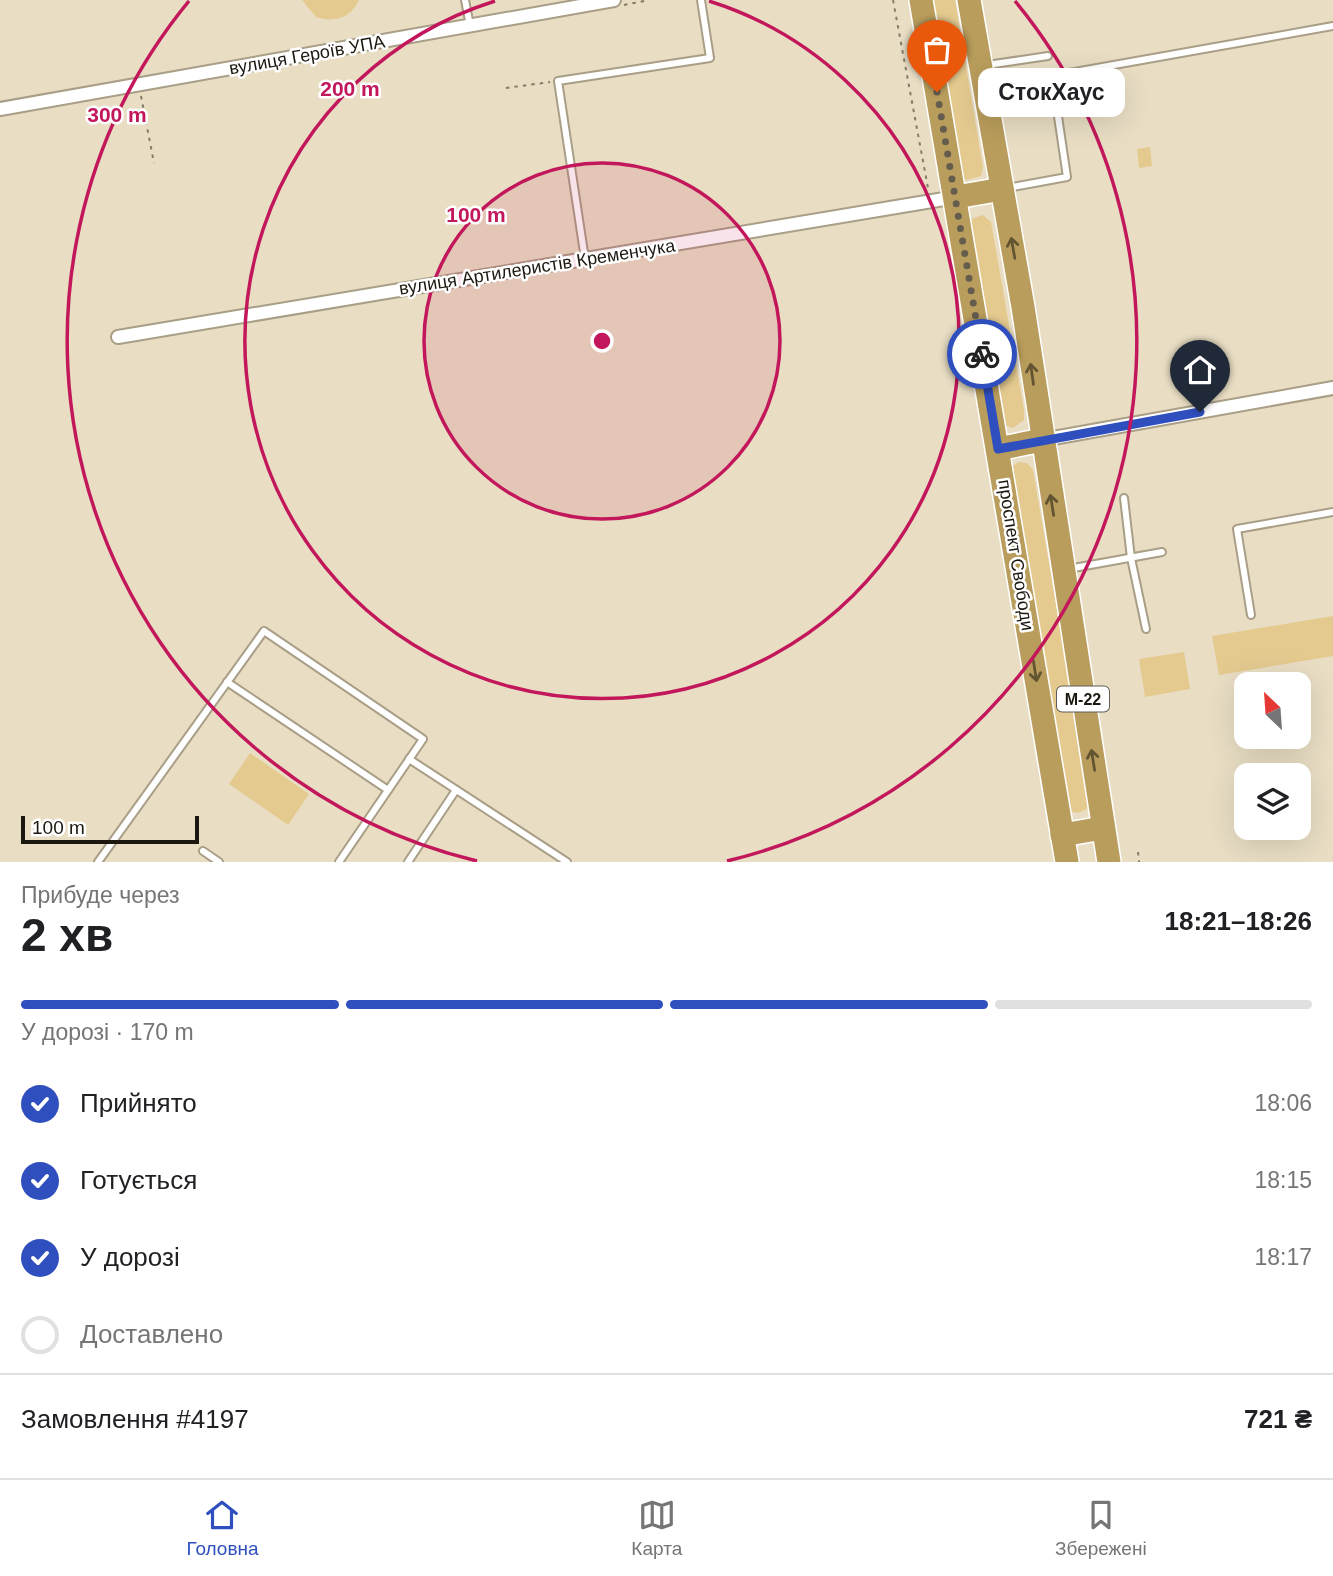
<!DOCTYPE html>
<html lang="uk">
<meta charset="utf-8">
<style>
body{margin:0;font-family:Arial,sans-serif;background:#f2f2f2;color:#202124;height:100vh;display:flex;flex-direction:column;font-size:26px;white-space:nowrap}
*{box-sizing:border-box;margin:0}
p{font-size:23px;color:#757577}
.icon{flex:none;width:38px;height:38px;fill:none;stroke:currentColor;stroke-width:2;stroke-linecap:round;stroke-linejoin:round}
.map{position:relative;height:862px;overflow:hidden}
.sheet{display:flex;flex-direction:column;background:#fff;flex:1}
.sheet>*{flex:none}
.needle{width:46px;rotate:335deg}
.fabs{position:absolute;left:1234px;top:672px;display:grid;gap:14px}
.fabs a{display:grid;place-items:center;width:77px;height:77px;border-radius:14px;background:#fff;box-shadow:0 7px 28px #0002;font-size:35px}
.scale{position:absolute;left:21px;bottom:18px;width:178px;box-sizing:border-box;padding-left:7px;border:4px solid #1c180f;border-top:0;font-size:19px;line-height:24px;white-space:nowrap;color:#1c180f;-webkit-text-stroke:5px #fff;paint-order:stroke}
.pin{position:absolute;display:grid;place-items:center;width:60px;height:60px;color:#fff;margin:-72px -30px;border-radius:50% 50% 50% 0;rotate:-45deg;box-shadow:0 0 7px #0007}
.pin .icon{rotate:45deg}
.courier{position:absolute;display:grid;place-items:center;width:70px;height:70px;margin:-35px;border:5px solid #2f4fbf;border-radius:50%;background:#fff;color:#222;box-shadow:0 2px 9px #0007}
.bubble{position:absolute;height:49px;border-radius:14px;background:#fff;box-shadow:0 7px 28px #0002;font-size:23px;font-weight:600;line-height:49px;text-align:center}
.headline em{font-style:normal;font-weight:600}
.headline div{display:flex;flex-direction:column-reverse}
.headline{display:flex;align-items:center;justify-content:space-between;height:119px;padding:0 21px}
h1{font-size:46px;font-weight:600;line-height:52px}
.bar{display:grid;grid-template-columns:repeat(4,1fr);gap:10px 7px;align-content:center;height:84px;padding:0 21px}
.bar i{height:9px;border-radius:5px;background:#e0e0e0}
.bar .active{background:#2f4fbf}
.bar p{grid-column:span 4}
.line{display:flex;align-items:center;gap:18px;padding:0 21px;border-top:2px solid #e0e0e0}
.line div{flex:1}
ol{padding:0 21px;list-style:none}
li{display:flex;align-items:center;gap:21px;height:77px}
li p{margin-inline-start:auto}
li .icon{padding:7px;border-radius:50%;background:#2f4fbf;color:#fff;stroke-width:4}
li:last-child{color:#757577}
li i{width:38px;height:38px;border:4px solid #e0e0e0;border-radius:50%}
.tabs{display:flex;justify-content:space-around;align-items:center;height:98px;border-top:2px solid #e0e0e0;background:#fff;font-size:19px;color:#757577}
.tabs a{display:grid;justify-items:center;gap:4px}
.tabs .active{color:#2f4fbf}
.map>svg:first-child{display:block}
.green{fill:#e4ca8f}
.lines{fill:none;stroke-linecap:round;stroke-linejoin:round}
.lane-casing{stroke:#a99e86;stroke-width:10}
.street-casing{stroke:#a99e86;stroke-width:16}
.highway-casing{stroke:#fff;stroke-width:26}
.path{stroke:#857d6c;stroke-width:2;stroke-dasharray:3.5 5;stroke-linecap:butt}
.lane{stroke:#fff;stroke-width:6}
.street{stroke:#fff;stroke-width:12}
.highway{stroke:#b99d5c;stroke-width:23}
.oneway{stroke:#635432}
.done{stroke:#645d4e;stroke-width:7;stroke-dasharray:0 12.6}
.route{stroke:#2f4fbf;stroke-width:9}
.ring{fill:none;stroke:#c2185b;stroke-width:3.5}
.labels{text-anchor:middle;stroke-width:5;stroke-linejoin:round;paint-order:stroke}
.shield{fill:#fff;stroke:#605d57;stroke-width:2}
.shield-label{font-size:16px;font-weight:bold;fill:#1c180f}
.street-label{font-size:18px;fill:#1c180f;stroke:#fff}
.centre{fill:#c2185b;stroke:#fff;stroke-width:3.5}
.ring-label{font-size:21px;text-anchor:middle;font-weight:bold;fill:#c2185b;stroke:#fff;stroke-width:5;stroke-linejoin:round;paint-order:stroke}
</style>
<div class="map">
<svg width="1333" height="862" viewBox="0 0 1333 862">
<rect width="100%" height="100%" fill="#e9dec4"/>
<g class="green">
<path d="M302,0H359C351,18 334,23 316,17Z"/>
<polygon points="930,0 955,0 983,168 981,176 963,181"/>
<polygon points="1150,147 1152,166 1139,168 1137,149"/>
<polygon points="983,215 991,222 1024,410 1024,420 1013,428 1003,425 969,220"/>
<polygon points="1019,462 1027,463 1033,470 1090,802 1087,809 1078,813 1069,811 1011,467"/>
<polygon points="1333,616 1333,656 1219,675 1212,636"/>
<polygon points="1184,652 1190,689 1145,697 1139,659"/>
<polygon points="250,753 309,794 288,825 229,784"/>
</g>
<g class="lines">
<g class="lane-casing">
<g id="lane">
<polyline points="465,0 470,26"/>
<polyline points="987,65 1048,56"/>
<polyline points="1007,188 1067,177 1052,76 1333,26"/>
<polyline points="585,259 558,81 710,58 701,0"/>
<polyline points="1124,498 1131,558 1146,629"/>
<polyline points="1068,569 1162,552"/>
<polyline points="1251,615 1237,529 1333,512"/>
<polyline points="227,682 388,790"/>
<polyline points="409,759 567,862"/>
<polyline points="203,851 219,862"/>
<polyline points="98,862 264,631 423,739 339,862"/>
<polyline points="408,862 456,790"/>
</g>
</g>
<g class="street-casing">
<g id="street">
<polyline points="0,109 614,0"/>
<polyline points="118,337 956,197"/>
<polyline points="1042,440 1333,388"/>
</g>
</g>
<g class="highway-casing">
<g id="highway">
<polyline points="921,0 1067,862"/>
<polyline points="969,0 1023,307 1109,862"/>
<polyline points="956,197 1002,189"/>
<polyline points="998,449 1042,440"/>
<polyline points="1062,835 1103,828"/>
</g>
</g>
<g class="path">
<polyline points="893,0 928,188"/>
<polyline points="624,5 649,0"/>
<polyline points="506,88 550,82"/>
<polyline points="141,96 154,163"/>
<polyline points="1138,852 1139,862"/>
</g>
<use href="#lane" class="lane"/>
<use href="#street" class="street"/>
<use href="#highway" class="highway"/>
</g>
<defs><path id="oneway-shaft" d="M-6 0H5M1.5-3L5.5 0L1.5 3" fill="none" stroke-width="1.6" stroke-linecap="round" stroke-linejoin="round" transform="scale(1.75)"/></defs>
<g class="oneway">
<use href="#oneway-shaft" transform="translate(1013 248) rotate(-100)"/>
<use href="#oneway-shaft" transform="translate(1032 374) rotate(-98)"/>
<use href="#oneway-shaft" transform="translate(1052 505) rotate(-99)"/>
<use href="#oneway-shaft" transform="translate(1035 671) rotate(81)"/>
<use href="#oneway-shaft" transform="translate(1093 760) rotate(-99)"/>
</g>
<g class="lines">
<polyline class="done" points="937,92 982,354"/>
<polyline class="route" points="982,354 998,449 1200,412"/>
</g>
<circle cx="602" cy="341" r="178" fill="#c2185b" fill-opacity=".12"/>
<g class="ring">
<circle cx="602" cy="341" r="178"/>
<path d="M709 1A357 357 0 1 1 495 1"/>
<path d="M477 861A535 535 0 0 1 189 1M1015 1A535 535 0 0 1 727 861"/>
</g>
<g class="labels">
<rect class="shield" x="1057" y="686.5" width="52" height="25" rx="5"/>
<g class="shield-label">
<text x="1083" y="705">М-22</text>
</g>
<g class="street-label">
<text transform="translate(307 55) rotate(-10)" y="6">вулиця Героїв УПА</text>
<text transform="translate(537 267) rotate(-9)" y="6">вулиця Артилеристів Кременчука</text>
<text transform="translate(1016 555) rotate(81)" y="6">проспект Свободи</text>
</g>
</g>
<circle cx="602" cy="341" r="10" class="centre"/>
<g class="ring-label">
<text x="350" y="96">200 m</text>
<text x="117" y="122">300 m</text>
<text x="476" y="222">100 m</text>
</g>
</svg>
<div class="fabs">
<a><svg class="needle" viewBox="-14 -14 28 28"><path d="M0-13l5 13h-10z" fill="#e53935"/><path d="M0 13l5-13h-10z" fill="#757577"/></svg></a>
<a><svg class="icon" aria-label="layers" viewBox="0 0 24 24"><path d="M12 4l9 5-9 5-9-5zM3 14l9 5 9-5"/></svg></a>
</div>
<div class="scale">100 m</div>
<div class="pin" style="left:937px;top:92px;background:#ea580c"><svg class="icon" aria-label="bag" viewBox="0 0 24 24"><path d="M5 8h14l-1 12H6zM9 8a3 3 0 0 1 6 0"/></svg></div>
<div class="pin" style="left:1200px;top:412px;background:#1f2937"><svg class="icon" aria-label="home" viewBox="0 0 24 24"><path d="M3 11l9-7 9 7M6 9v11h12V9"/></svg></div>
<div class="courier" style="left:982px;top:354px"><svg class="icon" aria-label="bike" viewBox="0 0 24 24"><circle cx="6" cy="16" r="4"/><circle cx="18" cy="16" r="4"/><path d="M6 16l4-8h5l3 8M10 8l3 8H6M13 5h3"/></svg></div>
<div class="bubble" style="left:978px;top:68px;width:147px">СтокХаус</div>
</div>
<section class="sheet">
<div class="headline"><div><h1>2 хв</h1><p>Прибуде через</p></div><em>18:21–18:26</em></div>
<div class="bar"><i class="active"></i><i class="active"></i><i class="active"></i><i></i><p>У дорозі · 170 m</p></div>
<ol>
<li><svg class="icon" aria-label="check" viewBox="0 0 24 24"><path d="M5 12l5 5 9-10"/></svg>Прийнято<p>18:06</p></li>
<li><svg class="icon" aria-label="check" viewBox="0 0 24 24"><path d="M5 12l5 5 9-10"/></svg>Готується<p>18:15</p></li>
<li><svg class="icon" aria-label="check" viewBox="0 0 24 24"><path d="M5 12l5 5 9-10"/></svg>У дорозі<p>18:17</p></li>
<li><i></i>Доставлено</li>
</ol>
<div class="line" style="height:91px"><div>Замовлення #4197</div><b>721 ₴</b></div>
</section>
<nav class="tabs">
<a class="active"><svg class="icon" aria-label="home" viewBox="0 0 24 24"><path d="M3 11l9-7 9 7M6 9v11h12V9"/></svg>Головна</a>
<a><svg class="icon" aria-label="map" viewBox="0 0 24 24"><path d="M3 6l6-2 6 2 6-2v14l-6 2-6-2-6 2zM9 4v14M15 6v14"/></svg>Карта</a>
<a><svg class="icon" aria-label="saved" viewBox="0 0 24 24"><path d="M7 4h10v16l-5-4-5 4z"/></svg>Збережені</a>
</nav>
